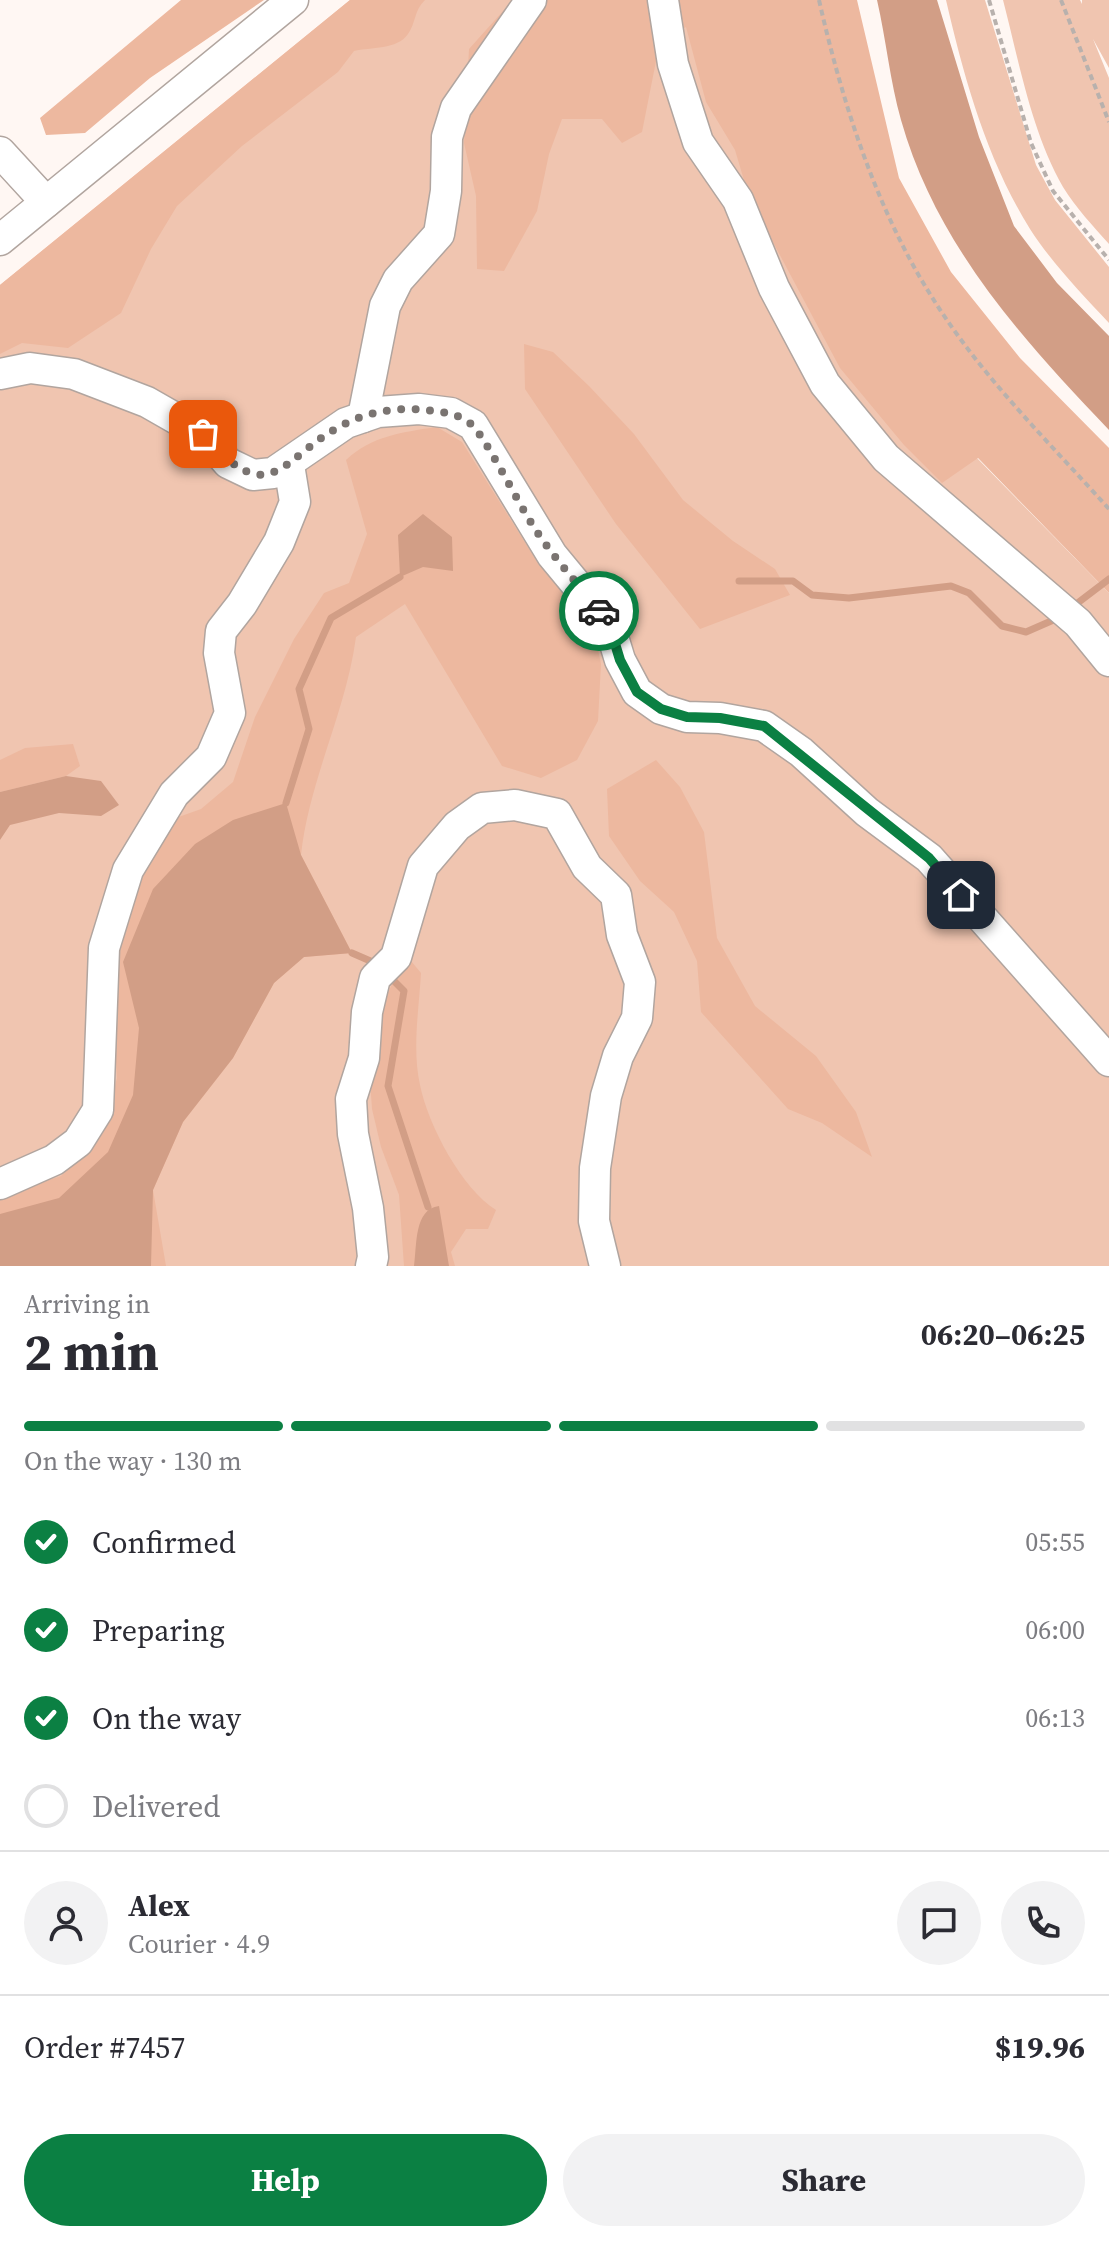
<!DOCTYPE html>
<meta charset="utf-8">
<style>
body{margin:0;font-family:"Source Serif 4",serif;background:#f2f2f3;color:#2b2b33;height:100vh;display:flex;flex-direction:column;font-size:30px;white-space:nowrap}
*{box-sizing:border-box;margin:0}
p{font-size:26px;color:#7c7c81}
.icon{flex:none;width:44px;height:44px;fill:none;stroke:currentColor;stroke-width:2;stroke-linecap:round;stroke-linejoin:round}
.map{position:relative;height:1266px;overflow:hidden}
.panel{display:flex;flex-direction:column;background:#fff;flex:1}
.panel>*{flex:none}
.pin{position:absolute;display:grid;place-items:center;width:68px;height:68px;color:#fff;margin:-34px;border-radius:16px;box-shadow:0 4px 12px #0006}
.courier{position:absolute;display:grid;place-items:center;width:80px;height:80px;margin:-40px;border:6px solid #0b8043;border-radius:50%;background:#fff;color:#222;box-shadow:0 2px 10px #0007}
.head em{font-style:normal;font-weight:700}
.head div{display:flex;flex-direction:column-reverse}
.head{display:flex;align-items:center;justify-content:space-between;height:136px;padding:0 24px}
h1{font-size:52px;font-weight:700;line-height:60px}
.bar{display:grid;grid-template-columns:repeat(4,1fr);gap:12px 8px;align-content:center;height:96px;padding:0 24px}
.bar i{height:10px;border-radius:6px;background:#e1e1e2}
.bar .on{background:#0b8043}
.bar p{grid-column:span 4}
.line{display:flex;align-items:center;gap:20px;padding:0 24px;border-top:2px solid #e1e1e2}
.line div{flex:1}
.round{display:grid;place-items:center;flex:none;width:84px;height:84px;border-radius:42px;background:#f2f2f3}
ol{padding:0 24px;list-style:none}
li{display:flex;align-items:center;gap:24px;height:88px}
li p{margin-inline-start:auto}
li .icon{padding:8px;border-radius:50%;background:#0b8043;color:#fff;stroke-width:4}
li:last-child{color:#7c7c81}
li i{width:44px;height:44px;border:4px solid #e1e1e2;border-radius:50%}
.cta{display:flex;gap:16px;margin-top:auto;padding:16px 24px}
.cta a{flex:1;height:92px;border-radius:48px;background:#0b8043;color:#fff;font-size:32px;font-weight:700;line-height:92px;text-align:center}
.cta a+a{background:#f2f2f3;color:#2b2b33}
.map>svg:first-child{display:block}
.green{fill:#f0c5b0}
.forest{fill:#edb89f}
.water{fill:#d29e86}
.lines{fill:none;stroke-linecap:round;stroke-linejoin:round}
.stream{stroke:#d29e86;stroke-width:7}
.minor-casing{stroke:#b1a59f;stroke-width:33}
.path{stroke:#b8b1ad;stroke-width:4;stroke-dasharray:6 4;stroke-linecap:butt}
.minor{stroke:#fff;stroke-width:30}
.done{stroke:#7a7471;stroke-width:8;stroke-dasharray:0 14.4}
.route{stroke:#0b8043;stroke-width:10}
</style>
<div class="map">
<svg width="1109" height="1266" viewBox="0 0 1109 1266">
<rect width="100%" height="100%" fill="#fff7f3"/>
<g class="green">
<polygon points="350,0 750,0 977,458 1109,593 1109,1266 0,1266 0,285"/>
<path d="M946,0H985L1036,165L1055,200L1109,267V323C1081,293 1052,263 1030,229C987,160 964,78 946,0Z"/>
<path d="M1003,0H1080L1082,4V0H1109V68L1093,39L1109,78V244C1093,226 1076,208 1063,187C1031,131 1019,61 1003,0Z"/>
</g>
<g class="forest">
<polygon points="181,0 264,0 150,78 85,133 46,135 40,118"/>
<path d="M350,0H425C414,10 416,23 408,34C397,50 371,47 354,51L338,72L242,146L177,206L151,249L121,313L68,348L22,343L0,354V285Z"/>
<polygon points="513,0 857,0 899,178 951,272 1020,358 1109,448 1109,593 978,458 942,483 904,445 840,368 749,197 735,150 706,102 686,27 660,41 642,132 622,143 602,119 562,119 549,154 537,211 504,271 477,269 476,196 464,143 469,49"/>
<polygon points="524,344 553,352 589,386 634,434 683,500 733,541 775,569 790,595 700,629 616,524 525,389"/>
<path d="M437,427L462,442L536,560L594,630L601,664L598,721L577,760L541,778L502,766L405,604L356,637C346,712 309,780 301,855L352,953L304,957L274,983L233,1058L183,1122L153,1190L166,1266H0V1196L61,1176L103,1133L117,1078L113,1018L115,955L151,854L173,819L201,809L233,782L255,717L294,639L324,593L349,583L367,534L346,460C371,436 403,432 437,427Z"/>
<polygon points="73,744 80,766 66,776 0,792 0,760 25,748"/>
<polygon points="656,760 680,787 704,832 717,938 755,1006 816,1056 856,1112 872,1157 822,1123 788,1109 701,1012 697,961 674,912 640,881 609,836 607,789"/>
<path d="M406,955L421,973C419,1009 412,1049 420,1085C428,1125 462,1189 496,1210L488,1229H466L451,1252L455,1266H404L399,1195L381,1147L372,1109L370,1080L381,1046L382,1005Z"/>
</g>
<g class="water">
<path d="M877,0H937L979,137L1014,226L1057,283L1109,336V430C1022,339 936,244 901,120C890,81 886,39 877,0Z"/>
<polygon points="423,514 452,537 453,571 423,567 400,577 398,535"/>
<polygon points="66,776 101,781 119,805 101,816 59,813 10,825 0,840 0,792"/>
<polygon points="286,803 301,855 352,953 304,957 274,983 233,1058 183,1122 153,1190 151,1266 0,1266 0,1214 59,1198 108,1152 133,1095 139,1028 123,962 153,889 195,844 233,820"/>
<path d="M439,1206L449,1266H414C417,1245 414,1209 439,1206Z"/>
</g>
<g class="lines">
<g class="stream">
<polyline points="739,581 793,581 812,595 849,598 951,586 969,593 1002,626 1026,632 1058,618"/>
<polyline points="1071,608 1109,579"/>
<polyline points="286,803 309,729 299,689 331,618 400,577"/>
<polyline points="352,953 375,963"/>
<polyline points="392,979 404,991 388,1086 428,1207"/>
</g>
<g class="minor-casing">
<g id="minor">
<polyline points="663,0 673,64 698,142 738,200 774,288 825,384 886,458 1078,623 1109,661"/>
<polyline points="0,152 46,202"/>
<polyline points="0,240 293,0"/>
<polyline points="0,374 30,368 74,374 147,402 203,434 228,463 253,475 273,473 346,423 378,412 419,409 451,413 473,425 552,555 609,624 620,660 637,692 661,709 687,717 720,718 764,726 801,752 867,812 929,858 1109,1061"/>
<polyline points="363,417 385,306 398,280 439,234 446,191 447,137 456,108 531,0"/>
<polyline points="0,1184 54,1160 78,1142 98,1110 104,948 128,870 174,794 211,757 230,713 219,653 221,631 242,604 279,542 295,502 289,465"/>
<polyline points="371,1266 373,1257 368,1208 353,1134 351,1099 364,1058 367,1012 375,978 396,957 423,866 457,826 482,808 515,805 557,814 587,867 616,895 622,935 640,982 637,1018 618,1056 606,1096 595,1168 594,1221 605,1266"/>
</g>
</g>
<g class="path">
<path d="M819,0C842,101 875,206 930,294C979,374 1047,440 1109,509"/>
<polyline points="989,0 1031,143 1053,191 1109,260"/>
<polyline points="1061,0 1109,122"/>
</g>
<use href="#minor" class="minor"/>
</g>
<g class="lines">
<path class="done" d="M203,434C274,517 282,452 349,422C372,411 401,407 426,410C443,412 458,413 472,425C486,438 518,503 532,524C551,555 576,581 599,611"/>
<polyline class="route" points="599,611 609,624 620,660 637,692 661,709 687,717 720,718 764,726 929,858 961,895"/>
</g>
</svg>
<div class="pin" style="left:203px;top:434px;background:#ea580c"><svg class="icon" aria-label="bag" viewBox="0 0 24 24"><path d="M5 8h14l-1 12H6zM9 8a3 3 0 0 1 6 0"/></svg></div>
<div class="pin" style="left:961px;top:895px;background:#1f2937"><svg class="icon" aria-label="home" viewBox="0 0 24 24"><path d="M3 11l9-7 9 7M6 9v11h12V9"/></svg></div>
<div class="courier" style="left:599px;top:611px"><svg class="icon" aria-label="car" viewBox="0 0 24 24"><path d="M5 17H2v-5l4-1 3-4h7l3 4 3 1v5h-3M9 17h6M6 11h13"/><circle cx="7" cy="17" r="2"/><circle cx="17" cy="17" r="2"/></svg></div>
</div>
<section class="panel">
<div class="head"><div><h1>2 min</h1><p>Arriving in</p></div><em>06:20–06:25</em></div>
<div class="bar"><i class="on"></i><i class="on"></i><i class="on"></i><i></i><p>On the way · 130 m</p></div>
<ol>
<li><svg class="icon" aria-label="check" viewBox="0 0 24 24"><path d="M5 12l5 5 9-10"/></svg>Confirmed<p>05:55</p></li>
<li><svg class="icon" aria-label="check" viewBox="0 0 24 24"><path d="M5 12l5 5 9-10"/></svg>Preparing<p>06:00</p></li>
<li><svg class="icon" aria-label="check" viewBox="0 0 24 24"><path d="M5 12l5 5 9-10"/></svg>On the way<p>06:13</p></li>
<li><i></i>Delivered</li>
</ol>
<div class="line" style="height:144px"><a class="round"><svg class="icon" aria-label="person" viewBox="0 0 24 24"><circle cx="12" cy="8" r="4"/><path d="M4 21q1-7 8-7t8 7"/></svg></a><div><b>Alex</b><p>Courier · 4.9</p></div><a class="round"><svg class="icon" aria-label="chat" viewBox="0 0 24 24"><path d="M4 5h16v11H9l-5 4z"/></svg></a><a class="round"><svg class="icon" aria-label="phone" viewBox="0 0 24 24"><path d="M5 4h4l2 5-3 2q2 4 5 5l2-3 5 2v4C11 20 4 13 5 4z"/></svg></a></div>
<div class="line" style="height:104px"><div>Order #7457</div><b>$19.96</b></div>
<div class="cta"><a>Help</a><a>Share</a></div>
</section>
